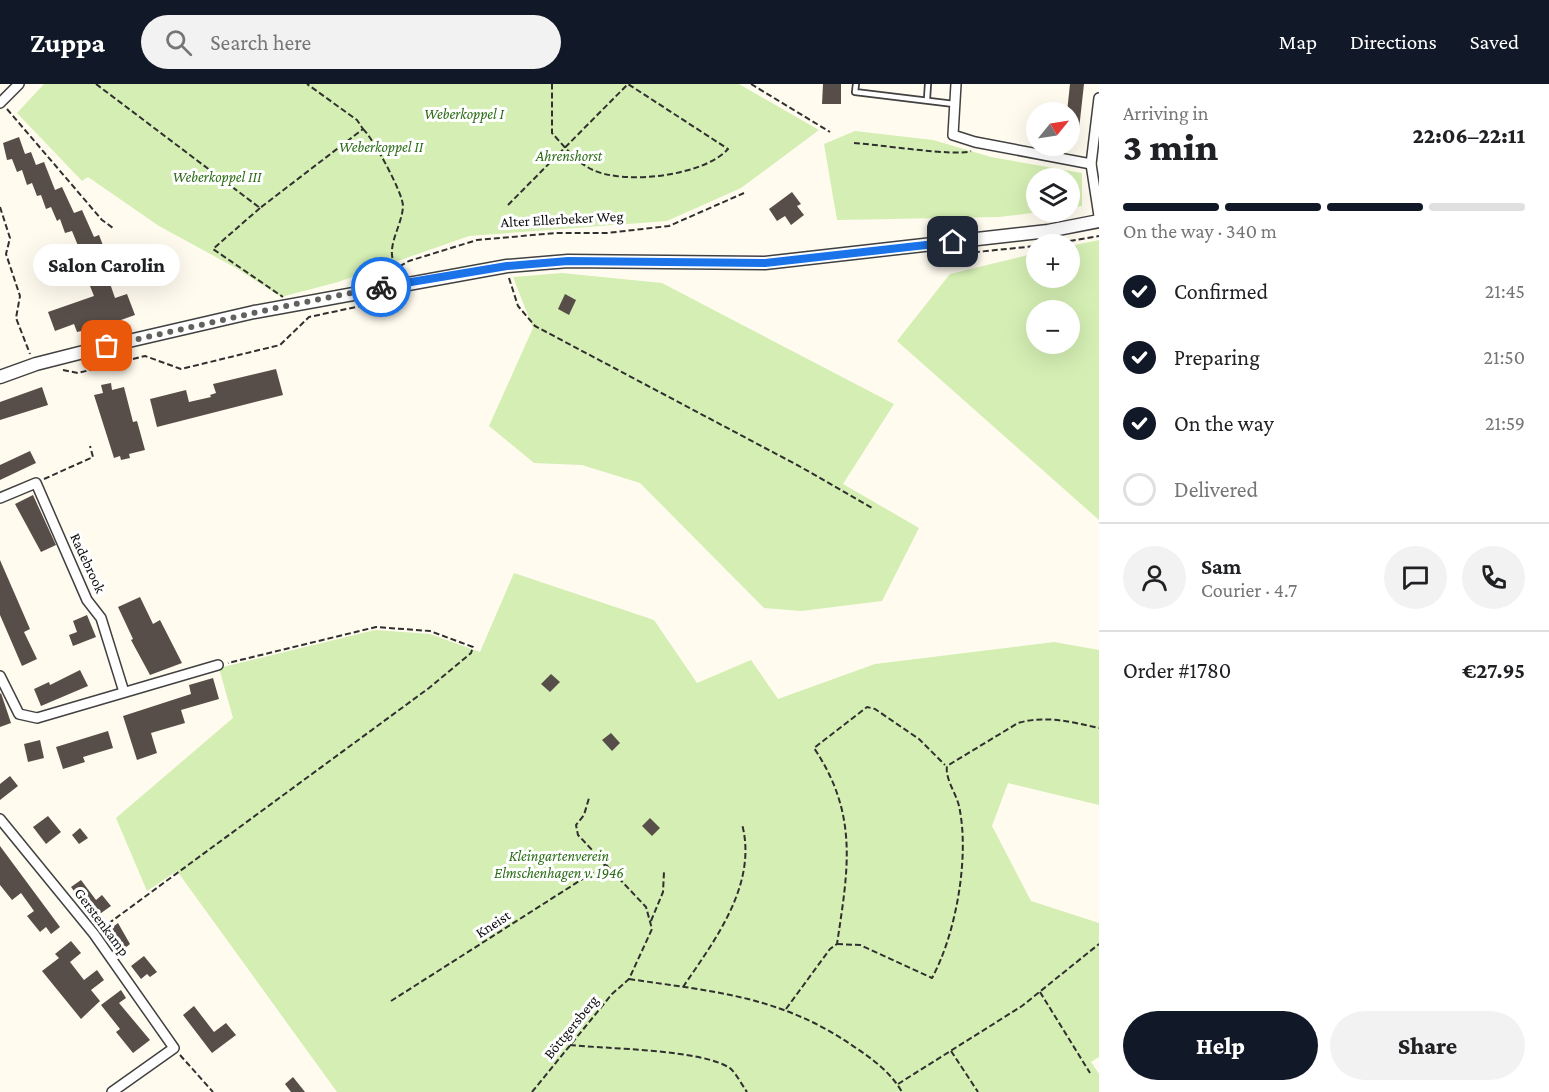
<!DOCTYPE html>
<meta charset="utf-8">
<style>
body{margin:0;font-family:"Crimson Pro",serif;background:#f2f2f2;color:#202124;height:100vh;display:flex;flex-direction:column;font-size:22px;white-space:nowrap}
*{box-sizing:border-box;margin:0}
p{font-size:20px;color:#757577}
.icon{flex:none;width:33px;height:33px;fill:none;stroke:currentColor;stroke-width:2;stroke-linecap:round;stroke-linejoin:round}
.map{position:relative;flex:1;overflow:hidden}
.details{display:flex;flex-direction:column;background:#fff;width:450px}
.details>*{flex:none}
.needle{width:39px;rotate:60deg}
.tools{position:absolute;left:1026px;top:18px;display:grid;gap:12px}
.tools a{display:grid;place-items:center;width:54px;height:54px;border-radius:50%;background:#fff;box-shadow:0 6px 24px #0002;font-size:30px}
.pin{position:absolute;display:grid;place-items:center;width:51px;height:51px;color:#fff;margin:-26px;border-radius:12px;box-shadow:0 3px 9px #0006}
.courier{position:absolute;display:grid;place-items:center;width:60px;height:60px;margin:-30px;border:4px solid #1a73e8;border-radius:50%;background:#fff;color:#222;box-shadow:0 2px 8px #0007}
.bubble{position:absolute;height:42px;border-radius:21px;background:#fff;box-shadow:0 6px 24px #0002;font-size:20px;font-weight:800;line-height:42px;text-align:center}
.headline em{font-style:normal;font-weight:800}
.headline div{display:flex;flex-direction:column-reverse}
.headline{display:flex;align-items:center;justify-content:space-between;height:102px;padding:0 24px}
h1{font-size:39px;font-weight:800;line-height:45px}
.bar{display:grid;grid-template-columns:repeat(4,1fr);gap:9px 6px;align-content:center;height:72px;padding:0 24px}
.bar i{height:8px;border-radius:4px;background:#e0e0e0}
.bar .selected{background:#111827}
.bar p{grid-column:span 4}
.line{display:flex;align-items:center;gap:15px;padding:0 24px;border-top:2px solid #e0e0e0}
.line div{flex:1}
.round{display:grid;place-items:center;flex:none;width:63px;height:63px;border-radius:32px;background:#f2f2f2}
ol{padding:0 24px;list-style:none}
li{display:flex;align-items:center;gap:18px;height:66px}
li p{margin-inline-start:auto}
li .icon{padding:6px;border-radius:50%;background:#111827;color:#fff;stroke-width:4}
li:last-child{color:#757577}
li i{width:33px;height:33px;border:3px solid #e0e0e0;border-radius:50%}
.action{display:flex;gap:12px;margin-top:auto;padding:12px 24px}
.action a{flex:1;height:69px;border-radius:36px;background:#111827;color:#fff;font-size:24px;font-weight:800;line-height:69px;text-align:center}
.action a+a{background:#f2f2f2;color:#202124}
header{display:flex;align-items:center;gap:36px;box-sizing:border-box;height:84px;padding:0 30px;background:#111827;color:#fff}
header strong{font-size:28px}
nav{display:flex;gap:33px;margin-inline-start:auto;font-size:21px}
.search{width:420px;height:54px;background:#f2f2f2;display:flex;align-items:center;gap:15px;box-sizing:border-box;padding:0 21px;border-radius:33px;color:#757577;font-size:22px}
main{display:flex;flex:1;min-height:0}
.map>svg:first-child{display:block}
.green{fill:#d4eeb3;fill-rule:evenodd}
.building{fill:#584e49}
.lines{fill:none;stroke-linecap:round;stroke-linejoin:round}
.service-casing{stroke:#414141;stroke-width:8}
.minor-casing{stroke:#414141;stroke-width:12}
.tertiary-casing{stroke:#414141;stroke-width:15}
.path{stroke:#303030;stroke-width:2;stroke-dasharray:6 3;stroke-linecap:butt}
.service{stroke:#fff;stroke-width:4.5}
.minor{stroke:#fff;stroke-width:9}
.tertiary{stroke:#fff;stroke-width:12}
.done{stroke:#62615d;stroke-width:6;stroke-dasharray:0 10.8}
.route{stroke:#1a73e8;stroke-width:8}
.labels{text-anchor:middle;stroke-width:6;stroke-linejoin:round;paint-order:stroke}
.park-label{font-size:15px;font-style:italic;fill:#2b6d17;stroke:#fff}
.street-label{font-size:15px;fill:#0e0e0e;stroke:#fff}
</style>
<header>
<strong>Zuppa</strong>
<div class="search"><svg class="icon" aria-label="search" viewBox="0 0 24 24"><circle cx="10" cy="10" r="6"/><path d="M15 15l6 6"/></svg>Search here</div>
<nav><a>Map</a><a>Directions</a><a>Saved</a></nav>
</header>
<main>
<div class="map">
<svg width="1099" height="1008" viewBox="0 0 1099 1008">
<rect width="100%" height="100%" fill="#fffbef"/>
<g class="green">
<polygon points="44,0 739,0 819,46 741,104 667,137 469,152 338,198 281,213 236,184 159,142 88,93 82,97 17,29"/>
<polygon points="855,47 933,56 991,73 1082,89 1082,122 1070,124 1070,94 1036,94 1036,128 1040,128 999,133 837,136 824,60"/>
<path d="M1099,156V436L897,257L950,190L1036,169V194H1070V162ZM1070,226V260H1036V226Z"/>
<polygon points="562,189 662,199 894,320 843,400 919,444 882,517 801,527 764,524 640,399 582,381 534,379 489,342 533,244 513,193"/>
<polygon points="514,489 654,536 697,599 751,576 778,615 875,580 1054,558 1099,566 1099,721 1008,699 992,742 1031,817 1099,839 1099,973 1091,978 1099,990 1099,1008 337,1008 177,787 147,807 116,734 233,634 219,584 375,546 430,550 480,568"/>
</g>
<g class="building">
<polygon points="823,0 841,0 841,20 822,20"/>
<polygon points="1070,0 1084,0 1078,54 1070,53 1070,28 1067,28"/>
<polygon points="19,53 25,70 31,68 36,81 44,78 55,106 62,103 74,129 82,126 94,153 99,151 111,182 105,185 115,214 127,210 135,231 104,242 77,248 74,240 55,247 48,228 94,212 88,197 92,196 72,147 65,149 60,135 57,137 51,123 46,125 41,111 37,112 32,99 27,101 22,86 17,88 12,75 7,76 3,59"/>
<polygon points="792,108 801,120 797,122 804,131 791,141 785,132 777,137 769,125"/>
<polygon points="565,210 576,216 569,231 558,225"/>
<polygon points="276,285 283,311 157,343 150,315 186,306 189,318 211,313 210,311 216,309 213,300"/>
<polygon points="111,299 112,306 124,303 133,338 137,337 145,366 129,370 130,374 121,376 120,372 114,374 94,311 103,309 101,301"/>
<polygon points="42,303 48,321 0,336 0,318"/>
<polygon points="30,367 36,379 0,396 0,381"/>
<polygon points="33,411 56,461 41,468 15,420"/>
<polygon points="0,476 30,545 24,548 37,575 22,582 0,531"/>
<polygon points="140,513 153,540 160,536 182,579 150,591 131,556 133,555 118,523"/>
<polygon points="87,531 96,553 73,562 69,551 77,548 73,537"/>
<polygon points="80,586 88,602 41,622 34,605 49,598 50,601"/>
<polygon points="551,590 560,598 550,608 541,600"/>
<polygon points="213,594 219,615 181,626 185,639 151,649 157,669 137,676 123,632 191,610 189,601"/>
<polygon points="1,609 11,639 0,643 0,610"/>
<polygon points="108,647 113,664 83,673 85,678 63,685 56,663"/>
<polygon points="611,649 620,659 612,667 602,656"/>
<polygon points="40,656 44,674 28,678 24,660"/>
<polygon points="10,692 18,702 0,716 0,700"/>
<polygon points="48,732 61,748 46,760 33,743"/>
<polygon points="650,734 660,744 652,752 642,742"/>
<polygon points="80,744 88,754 79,760 72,751"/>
<polygon points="0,762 60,843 51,850 46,843 40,848 27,832 34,827 21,809 12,816 0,801"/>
<polygon points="81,796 96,816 102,811 111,822 94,834 71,803"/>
<polygon points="118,839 130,860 120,868 111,855 115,852 110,845"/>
<polygon points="71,857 81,869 70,878 84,896 97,886 104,896 91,906 100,917 81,935 42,887 59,874 55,870"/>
<polygon points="144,872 157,888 150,893 147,890 141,895 131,882"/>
<polygon points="121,906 126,914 119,919 150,956 133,969 116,948 120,945 101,921"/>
<polygon points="194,922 214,948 226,939 236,951 212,969 183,931"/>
<polygon points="293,993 305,1008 291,1008 285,1000"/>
</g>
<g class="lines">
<g class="service-casing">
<g id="service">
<polyline points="856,0 855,8 954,20"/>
<polyline points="927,15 928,0"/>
</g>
</g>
<g class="minor-casing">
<g id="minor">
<polyline points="956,0 953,51 975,58 1091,80"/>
<polyline points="1099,14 1091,80 1099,132"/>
<polyline points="0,19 19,0"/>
<polyline points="0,414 36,399 87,516 101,534 124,608"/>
<polyline points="0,592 19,630 37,634 218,581"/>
<polyline points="0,735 94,850 174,964 112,1008"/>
</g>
</g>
<g class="tertiary-casing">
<polyline id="tertiary" points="0,293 36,280 107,262 254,228 507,182 568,177 765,179 1048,147 1099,137"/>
</g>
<g class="path">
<polyline points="96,0 260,124 363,45 357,36 307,0"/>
<polyline points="751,0 830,48"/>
<polyline points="7,25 102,136 113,144"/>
<path d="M363,45C373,54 403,109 403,122C402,144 383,165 397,184"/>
<path d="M854,59C875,60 958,73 971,67"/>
<path d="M508,121L628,0L728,65C704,92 625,101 593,86C577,79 563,61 552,49V0"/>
<polyline points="0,123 10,154 6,170 20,212 16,234 30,270"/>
<polyline points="260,124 213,165 283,213"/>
<polyline points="1052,160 1099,152"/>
<polyline points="947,171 1036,162"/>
<polyline points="397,190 397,184 409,177 477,156 556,149 607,149 669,142 744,109"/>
<polyline points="509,194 518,222 535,242 799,382 874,425"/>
<polyline points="63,286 78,289 145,272 181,285 280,261 309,233 370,220"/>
<polyline points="44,395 93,373 90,362"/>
<polyline points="651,837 663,808 664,788"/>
<polyline points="101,845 429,604 471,569 473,563 430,547 376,543 228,579"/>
<path d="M837,860L860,861L932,894C956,850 970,772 959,722C956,709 945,695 947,682L1018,639C1046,631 1071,638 1099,644"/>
<path d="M629,895C716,908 782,912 856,964C874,976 891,989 902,1008"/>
<path d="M683,903C715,856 758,800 742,740"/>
<polyline points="1040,908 1090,989"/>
<polyline points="391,917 606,780"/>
<path d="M786,925L830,865L837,860C848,786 859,731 814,664L867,623L875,625L919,655L945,681"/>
<path d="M570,961C605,965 705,965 731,985C737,991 742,1001 747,1008"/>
<polyline points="951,967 978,1008"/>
<polyline points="180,971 213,1008"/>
<polyline points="898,1000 1022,922 1099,860"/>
<polyline points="532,1008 612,910 629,895 652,845 646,823 578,751 576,741 584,731 589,714"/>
</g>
<use href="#service" class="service"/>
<use href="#minor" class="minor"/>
<use href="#tertiary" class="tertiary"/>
</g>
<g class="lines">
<polyline class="done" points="107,262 276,224 381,203"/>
<polyline class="route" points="381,203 507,182 568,177 765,179 953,158"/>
</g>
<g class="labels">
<g class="park-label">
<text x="464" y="35">Weberkoppel I</text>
<text x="381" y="68">Weberkoppel II</text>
<text x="569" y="77">Ahrenshorst</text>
<text x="217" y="98">Weberkoppel III</text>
<text x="559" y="777">Kleingartenverein<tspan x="559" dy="17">Elmschenhagen v. 1946</tspan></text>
</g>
<g class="street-label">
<text transform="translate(562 135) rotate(-3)" y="5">Alter Ellerbeker Weg</text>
<text transform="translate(88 479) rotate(65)" y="5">Radebrook</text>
<text transform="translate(102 838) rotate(53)" y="5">Gerstenkamp</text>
<text transform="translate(493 840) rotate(-33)" y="5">Kneist</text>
<text transform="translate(571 943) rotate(-51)" y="5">Böttgersberg</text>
</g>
</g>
</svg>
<div class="tools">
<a><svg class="needle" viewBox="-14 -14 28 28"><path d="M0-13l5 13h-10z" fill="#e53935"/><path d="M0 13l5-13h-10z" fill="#757577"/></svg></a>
<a><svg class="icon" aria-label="layers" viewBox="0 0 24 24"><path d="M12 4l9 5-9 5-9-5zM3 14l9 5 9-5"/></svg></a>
<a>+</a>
<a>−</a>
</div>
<div class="pin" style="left:107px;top:262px;background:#ea580c"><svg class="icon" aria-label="bag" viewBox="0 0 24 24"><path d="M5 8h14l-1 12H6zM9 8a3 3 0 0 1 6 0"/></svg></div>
<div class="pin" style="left:953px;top:158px;background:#1f2937"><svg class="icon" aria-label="home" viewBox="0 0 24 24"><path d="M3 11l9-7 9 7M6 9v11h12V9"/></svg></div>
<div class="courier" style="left:381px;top:203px"><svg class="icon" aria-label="bike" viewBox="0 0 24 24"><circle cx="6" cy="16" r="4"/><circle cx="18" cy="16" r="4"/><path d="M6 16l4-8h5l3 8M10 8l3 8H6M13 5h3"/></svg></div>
<div class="bubble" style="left:33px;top:160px;width:147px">Salon Carolin</div>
</div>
<section class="details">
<div class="headline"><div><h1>3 min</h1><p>Arriving in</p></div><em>22:06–22:11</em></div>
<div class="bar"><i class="selected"></i><i class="selected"></i><i class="selected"></i><i></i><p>On the way · 340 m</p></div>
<ol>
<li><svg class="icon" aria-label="check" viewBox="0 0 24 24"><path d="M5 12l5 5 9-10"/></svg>Confirmed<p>21:45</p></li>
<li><svg class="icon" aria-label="check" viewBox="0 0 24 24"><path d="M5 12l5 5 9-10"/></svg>Preparing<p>21:50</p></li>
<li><svg class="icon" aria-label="check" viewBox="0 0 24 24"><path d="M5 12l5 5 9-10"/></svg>On the way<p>21:59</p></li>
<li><i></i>Delivered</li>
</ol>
<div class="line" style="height:108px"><a class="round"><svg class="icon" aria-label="person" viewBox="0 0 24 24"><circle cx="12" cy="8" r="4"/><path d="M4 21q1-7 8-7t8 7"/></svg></a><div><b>Sam</b><p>Courier · 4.7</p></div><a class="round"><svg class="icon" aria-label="chat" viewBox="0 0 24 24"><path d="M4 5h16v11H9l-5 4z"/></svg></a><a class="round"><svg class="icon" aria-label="phone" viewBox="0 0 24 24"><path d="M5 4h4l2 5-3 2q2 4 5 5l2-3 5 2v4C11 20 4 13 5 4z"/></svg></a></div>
<div class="line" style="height:78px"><div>Order #1780</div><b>€27.95</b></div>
<div class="action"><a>Help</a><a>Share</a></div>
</section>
</main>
